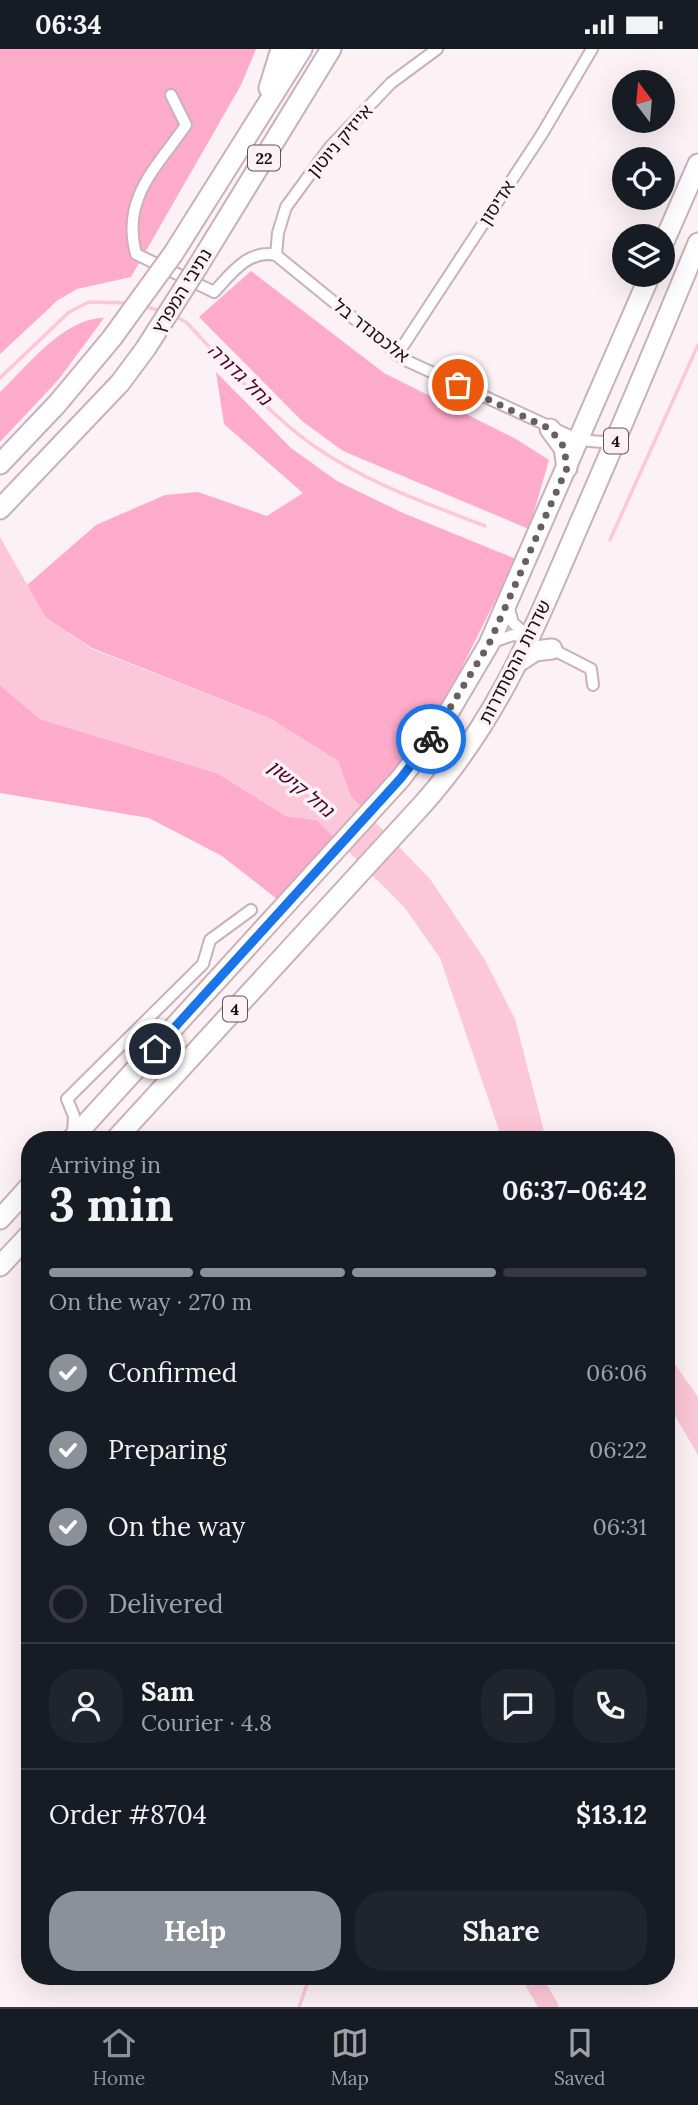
<!DOCTYPE html>
<meta charset="utf-8">
<style>
body{margin:0;font-family:Lora,"Noto Sans Hebrew",serif;background:#20242c;color:#f1f3f6;height:100vh;display:flex;flex-direction:column;font-size:26px;white-space:nowrap}
*{box-sizing:border-box;margin:0}
p{font-size:23px;color:#9ea1a6}
.icon{flex:none;width:38px;height:38px;fill:none;stroke:currentColor;stroke-width:2;stroke-linecap:round;stroke-linejoin:round}
.map{position:relative;flex:1;overflow:hidden}
.sheet{position:absolute;left:21px;top:1082px;width:654px;height:854px;display:flex;flex-direction:column;background:#171b24;border-radius:28px;box-shadow:0 7px 28px #0002}
.sheet>*{flex:none}
.needle{width:46px;rotate:344deg}
.fabs{position:absolute;left:612px;top:21px;display:grid;gap:14px}
.fabs a{display:grid;place-items:center;width:63px;height:63px;border-radius:50%;background:#171b24;box-shadow:0 7px 28px #0002;font-size:35px}
.pin{position:absolute;display:grid;place-items:center;width:60px;height:60px;color:#fff;margin:-30px;border:4px solid #fff;border-radius:50%;box-shadow:0 2px 7px #0007}
.courier{position:absolute;display:grid;place-items:center;width:70px;height:70px;margin:-35px;border:5px solid #1a73e8;border-radius:50%;background:#fff;color:#222;box-shadow:0 2px 9px #0007}
.summary em{font-style:normal;font-weight:700}
.summary div{display:flex;flex-direction:column-reverse}
.summary{display:flex;align-items:center;justify-content:space-between;height:119px;padding:0 28px}
h1{font-size:46px;font-weight:700;line-height:52px}
.bar{display:grid;grid-template-columns:repeat(4,1fr);gap:10px 7px;align-content:center;height:84px;padding:0 28px}
.bar i{height:9px;border-radius:5px;background:#363941}
.bar .active{background:#8c9099}
.bar p{grid-column:span 4}
.line{display:flex;align-items:center;gap:18px;padding:0 28px;border-top:2px solid #363941}
.line div{flex:1}
.round{display:grid;place-items:center;flex:none;width:74px;height:74px;border-radius:28px;background:#20242c}
ol{padding:0 28px;list-style:none}
li{display:flex;align-items:center;gap:21px;height:77px}
li p{margin-inline-start:auto}
li .icon{padding:7px;border-radius:50%;background:#8c9099;color:#fff;stroke-width:4}
li:last-child{color:#9ea1a6}
li i{width:38px;height:38px;border:4px solid #363941;border-radius:50%}
.action{display:flex;gap:14px;margin-top:auto;padding:14px 28px}
.action a{flex:1;height:80px;border-radius:28px;background:#8c9099;color:#fff;font-size:28px;font-weight:700;line-height:80px;text-align:center}
.action a+a{background:#20242c;color:#f1f3f6}
.status{display:flex;justify-content:space-between;align-items:center;height:49px;padding:0 35px;background:#171b24;direction:ltr}
.status svg{height:19px;fill:currentColor}
.tab-bar{display:flex;justify-content:space-around;align-items:center;height:98px;border-top:2px solid #363941;background:#171b24;font-size:19px;color:#9ea1a6}
.tab-bar a{display:grid;justify-items:center;gap:4px}
.tab-bar .active{color:#8c9099}
.map>svg:first-child{display:block}
.green{fill:#ffabc9}
.water{fill:#fcc7d8}
.lines{fill:none;stroke-linecap:round;stroke-linejoin:round}
.stream{stroke:#fcc7d8;stroke-width:3.5}
.river{stroke:#fcc7d8;stroke-width:19}
.street-casing{stroke:#cab1b9;stroke-width:14}
.highway-casing{stroke:#cab1b9;stroke-width:23}
.street{stroke:#fff;stroke-width:10}
.highway{stroke:#fff;stroke-width:19}
.highway-bridge-casing{stroke:#cab1b9;stroke-width:23;stroke-linecap:butt}
.highway-bridge{stroke:#fff;stroke-width:19}
.done{stroke:#685f62;stroke-width:7;stroke-dasharray:0 12.6}
.route{stroke:#1a73e8;stroke-width:9}
.labels{text-anchor:middle;stroke-width:7;stroke-linejoin:round;paint-order:stroke}
.shield{fill:#fcf1f4;stroke:#5c5456;stroke-width:2}
.shield-label{font-size:16px;font-weight:bold;fill:#181013}
.street-label{font-size:18px;fill:#181013;stroke:#fcf1f4}
.water-label{font-size:19px;font-style:italic;fill:#50042b;stroke:#fcf1f4}
</style>
<div class="status"><b>06:34</b><svg viewBox="0 0 49 12"><path d="M0 12V9h3v3zM5 12V6h3v6zM10 12V3h3v9zM15 12V0h3v12zM26 1h20v11H26zM47 4h2v5h-2z"/></svg></div>
<div class="map">
<svg width="698" height="1958" viewBox="0 0 698 1958">
<rect width="100%" height="100%" fill="#fcf1f4"/>
<g class="green">
<polygon points="0,0 256,0 241,36 131,228 77,240 58,251 0,305"/>
<polygon points="251,222 384,324 516,390 549,411 529,480 343,402 302,372 199,268"/>
<path d="M104,269L59,330L0,393V343C28,317 63,269 104,269Z"/>
<polygon points="216,323 291,399 337,432 403,464 516,510 451,640 403,711 363,760 351,748 338,712 271,670 92,599 46,569 26,537 96,476 165,446 198,443 267,467 303,444 224,375"/>
<polygon points="0,636 40,670 217,724 286,767 317,771 333,787 277,850 222,807 149,769 0,744"/>
</g>
<g class="water">
<polygon points="0,488 46,569 92,600 271,670 338,712 351,748 430,830 485,911 515,970 546,1090 502,1090 440,909 405,859 317,771 286,767 217,724 40,670 0,636"/>
<polygon points="667,1304 698,1348 698,1406 667,1353"/>
</g>
<g class="lines">
<g class="stream">
<polyline points="143,257 162,262"/>
<path d="M172,266L186,273C226,315 267,364 314,397C367,434 426,454 485,477"/>
<polyline points="0,329 69,263 89,253 128,254"/>
<polyline points="610,491 698,296"/>
<polyline points="299,1958 310,1927"/>
</g>
<polyline class="river" points="531,1927 549,1958"/>
<g class="street-casing">
<g id="street">
<path d="M171,46L186,76C156,119 121,150 136,205L214,243C231,225 248,200 276,206L405,311L579,391L602,393L615,389"/>
<polyline points="276,206 278,184 286,158 330,98 391,34 437,0"/>
<polyline points="397,306 542,85 592,0"/>
<polyline points="508,556 513,574 532,590"/>
<polyline points="490,594 513,586 528,588"/>
<polyline points="550,599 591,620 593,636"/>
<polyline points="67,1050 203,915 210,891 251,861"/>
<polyline points="67,1050 74,1067 73,1084"/>
</g>
</g>
<g class="highway-casing">
<g id="highway">
<polyline points="269,39 281,0"/>
<polyline points="663,195 698,115"/>
<polyline points="173,205 302,0"/>
<polyline points="198,217 331,0"/>
<polyline points="550,380 564,399 567,419"/>
<polyline points="0,415 57,355 112,289"/>
<polyline points="0,460 120,334 146,299"/>
<polyline points="518,613 535,602 552,600"/>
<polyline points="72,1090 401,729 440,678 489,595 650,226"/>
<path d="M116,1090L423,755C498,671 534,580 578,478C619,384 659,289 698,194"/>
<polyline points="0,1170 30,1137"/>
<polyline points="0,1217 30,1185"/>
</g>
</g>
<use href="#street" class="street"/>
<use href="#highway" class="highway"/>
<g class="highway-bridge-casing">
<g id="highway-bridge">
<polyline points="112,289 173,205"/>
<polyline points="146,299 198,217"/>
</g>
</g>
<use href="#highway-bridge" class="highway-bridge"/>
</g>
<g class="lines">
<polyline class="done" points="431,690 489,595 567,419 564,398 550,380 458,336"/>
<polyline class="route" points="155,1000 401,729 431,690"/>
</g>
<g class="labels">
<g class="shield">
<rect x="248" y="96.5" width="32" height="25" rx="5"/>
<rect x="604" y="379.5" width="24" height="25" rx="5"/>
<rect x="223" y="947.5" width="24" height="25" rx="5"/>
</g>
<g class="shield-label">
<text x="264" y="115">22</text>
<text x="616" y="398">4</text>
<text x="235" y="966">4</text>
</g>
<g class="street-label">
<text transform="translate(340 92) rotate(-49)" y="6">אייזיק ניוטון</text>
<text transform="translate(497 154) rotate(-57)" y="6">אדיסון</text>
<text transform="translate(182 242) rotate(-58)" y="6">נתיבי המפרץ</text>
<text transform="translate(371 282) rotate(38)" y="6">אלכסנדר בל</text>
<text transform="translate(515 613) rotate(-63)" y="6">שדרות ההסתדרות</text>
</g>
<g class="water-label">
<text transform="translate(240 325) rotate(44)" y="7">נחל גדורה</text>
<text transform="translate(301 739) rotate(39)" y="7">נחל קישון</text>
</g>
</g>
</svg>
<div class="fabs">
<a><svg class="needle" viewBox="-14 -14 28 28"><path d="M0-13l5 13h-10z" fill="#e53935"/><path d="M0 13l5-13h-10z" fill="#9ea1a6"/></svg></a>
<a><svg class="icon" aria-label="locate" viewBox="0 0 24 24"><circle cx="12" cy="12" r="6"/><path d="M12 2v4M12 18v4M2 12h4M18 12h4"/></svg></a>
<a><svg class="icon" aria-label="layers" viewBox="0 0 24 24"><path d="M12 4l9 5-9 5-9-5zM3 14l9 5 9-5"/></svg></a>
</div>
<div class="pin" style="left:458px;top:336px;background:#ea580c"><svg class="icon" aria-label="bag" viewBox="0 0 24 24"><path d="M5 8h14l-1 12H6zM9 8a3 3 0 0 1 6 0"/></svg></div>
<div class="pin" style="left:155px;top:1000px;background:#1f2937"><svg class="icon" aria-label="home" viewBox="0 0 24 24"><path d="M3 11l9-7 9 7M6 9v11h12V9"/></svg></div>
<div class="courier" style="left:431px;top:690px"><svg class="icon" aria-label="bike" viewBox="0 0 24 24"><circle cx="6" cy="16" r="4"/><circle cx="18" cy="16" r="4"/><path d="M6 16l4-8h5l3 8M10 8l3 8H6M13 5h3"/></svg></div>
<section class="sheet">
<div class="summary"><div><h1>3 min</h1><p>Arriving in</p></div><em>06:37–06:42</em></div>
<div class="bar"><i class="active"></i><i class="active"></i><i class="active"></i><i></i><p>On the way · 270 m</p></div>
<ol>
<li><svg class="icon" aria-label="check" viewBox="0 0 24 24"><path d="M5 12l5 5 9-10"/></svg>Confirmed<p>06:06</p></li>
<li><svg class="icon" aria-label="check" viewBox="0 0 24 24"><path d="M5 12l5 5 9-10"/></svg>Preparing<p>06:22</p></li>
<li><svg class="icon" aria-label="check" viewBox="0 0 24 24"><path d="M5 12l5 5 9-10"/></svg>On the way<p>06:31</p></li>
<li><i></i>Delivered</li>
</ol>
<div class="line" style="height:126px"><a class="round"><svg class="icon" aria-label="person" viewBox="0 0 24 24"><circle cx="12" cy="8" r="4"/><path d="M4 21q1-7 8-7t8 7"/></svg></a><div><b>Sam</b><p>Courier · 4.8</p></div><a class="round"><svg class="icon" aria-label="chat" viewBox="0 0 24 24"><path d="M4 5h16v11H9l-5 4z"/></svg></a><a class="round"><svg class="icon" aria-label="phone" viewBox="0 0 24 24"><path d="M5 4h4l2 5-3 2q2 4 5 5l2-3 5 2v4C11 20 4 13 5 4z"/></svg></a></div>
<div class="line" style="height:91px"><div>Order #8704</div><b>$13.12</b></div>
<div class="action"><a>Help</a><a>Share</a></div>
</section>
</div>
<nav class="tab-bar">
<a class="active"><svg class="icon" aria-label="home" viewBox="0 0 24 24"><path d="M3 11l9-7 9 7M6 9v11h12V9"/></svg>Home</a>
<a><svg class="icon" aria-label="map" viewBox="0 0 24 24"><path d="M3 6l6-2 6 2 6-2v14l-6 2-6-2-6 2zM9 4v14M15 6v14"/></svg>Map</a>
<a><svg class="icon" aria-label="saved" viewBox="0 0 24 24"><path d="M7 4h10v16l-5-4-5 4z"/></svg>Saved</a>
</nav>
